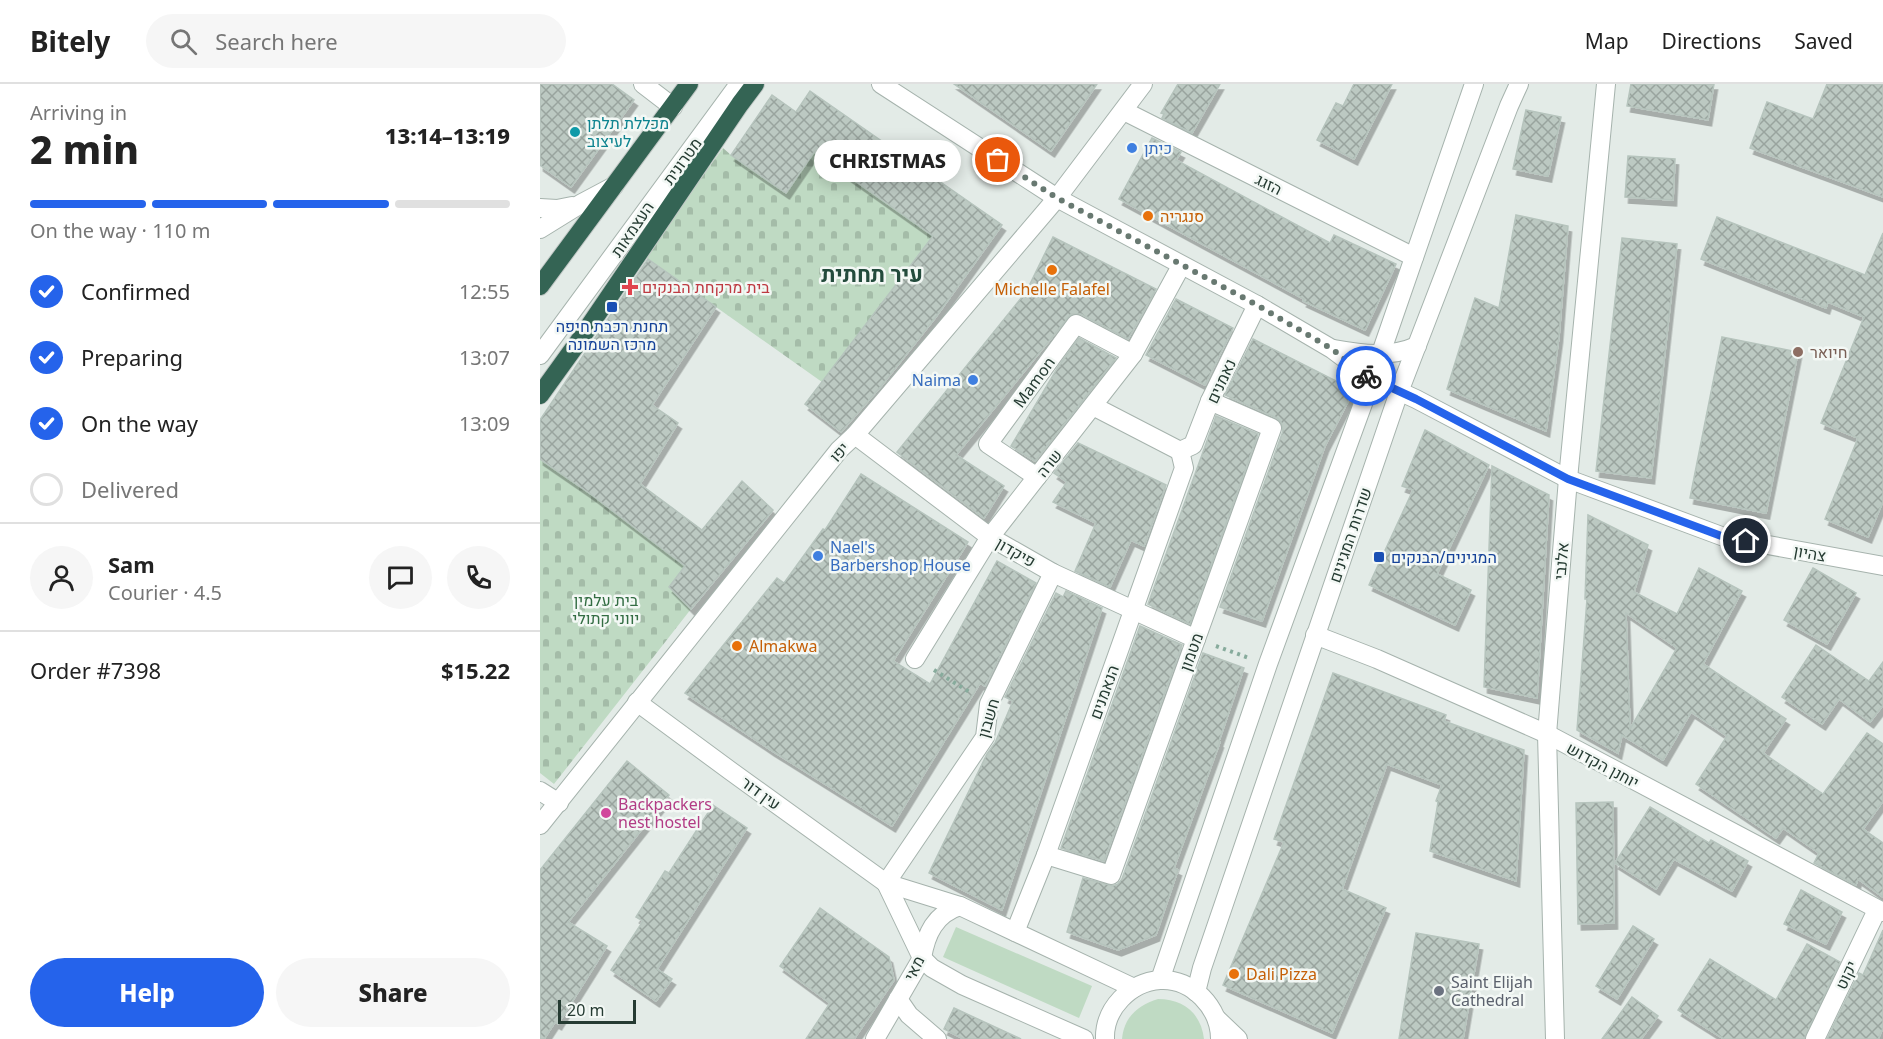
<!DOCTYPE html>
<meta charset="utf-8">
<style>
body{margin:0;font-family:"Noto Sans",Heebo,sans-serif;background:#f6f6f6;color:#222;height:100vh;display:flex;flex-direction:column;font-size:22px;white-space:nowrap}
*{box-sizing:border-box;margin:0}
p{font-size:20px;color:#767676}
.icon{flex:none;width:33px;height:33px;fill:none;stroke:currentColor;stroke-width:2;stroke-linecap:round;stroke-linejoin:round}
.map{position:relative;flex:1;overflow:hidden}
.sheet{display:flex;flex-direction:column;background:#fff;width:540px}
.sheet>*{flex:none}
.scale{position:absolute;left:18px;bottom:15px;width:78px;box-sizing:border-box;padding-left:6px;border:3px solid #253b32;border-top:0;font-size:16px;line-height:21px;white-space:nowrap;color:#253b32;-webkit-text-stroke:4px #f3f8f5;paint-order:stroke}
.pin{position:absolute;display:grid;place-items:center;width:51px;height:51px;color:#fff;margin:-26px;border:3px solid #fff;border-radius:50%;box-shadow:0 2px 6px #0007}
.courier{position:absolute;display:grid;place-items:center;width:60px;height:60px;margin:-30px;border:4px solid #2563eb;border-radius:50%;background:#fff;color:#222;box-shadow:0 2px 8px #0007}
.bubble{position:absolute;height:42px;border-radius:21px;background:#fff;box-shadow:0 3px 15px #0003;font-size:20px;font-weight:800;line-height:42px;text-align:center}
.summary em{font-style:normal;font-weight:800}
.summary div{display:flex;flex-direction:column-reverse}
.summary{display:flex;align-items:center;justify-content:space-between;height:102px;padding:0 30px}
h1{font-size:39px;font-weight:800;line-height:45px}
.bar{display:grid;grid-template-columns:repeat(4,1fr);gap:9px 6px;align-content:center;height:72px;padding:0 30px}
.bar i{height:8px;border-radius:4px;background:#e0e0e0}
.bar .on{background:#2563eb}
.bar p{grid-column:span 4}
.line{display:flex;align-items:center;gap:15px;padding:0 30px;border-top:2px solid #e0e0e0}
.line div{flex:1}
.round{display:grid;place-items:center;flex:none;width:63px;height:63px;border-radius:32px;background:#f6f6f6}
ol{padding:0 30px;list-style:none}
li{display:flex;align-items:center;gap:18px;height:66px}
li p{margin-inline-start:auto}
li .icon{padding:6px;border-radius:50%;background:#2563eb;color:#fff;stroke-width:4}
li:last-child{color:#767676}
li i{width:33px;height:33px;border:3px solid #e0e0e0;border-radius:50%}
.primary-button{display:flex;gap:12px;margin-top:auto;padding:12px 30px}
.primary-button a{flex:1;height:69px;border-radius:36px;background:#2563eb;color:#fff;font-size:24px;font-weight:800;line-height:69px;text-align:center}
.primary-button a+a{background:#f6f6f6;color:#222}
header{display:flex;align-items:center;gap:36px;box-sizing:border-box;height:84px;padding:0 30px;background:#fff;border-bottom:2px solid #e0e0e0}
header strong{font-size:28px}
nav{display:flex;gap:33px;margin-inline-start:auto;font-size:21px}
.search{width:420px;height:54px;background:#f6f6f6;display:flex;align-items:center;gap:15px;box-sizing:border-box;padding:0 21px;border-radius:33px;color:#767676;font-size:22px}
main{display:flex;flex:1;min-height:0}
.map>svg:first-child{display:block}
.green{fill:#bfdac3}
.cemetery{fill:url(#cemetery-stones)}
.building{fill:url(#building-cross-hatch);stroke:#b6c4bd;stroke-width:1.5;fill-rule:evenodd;filter:url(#shadow)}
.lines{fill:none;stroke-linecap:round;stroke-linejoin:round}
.minor-casing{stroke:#a6b3ad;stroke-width:20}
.highway-casing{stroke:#c2c8c6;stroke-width:20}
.path{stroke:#87ab9c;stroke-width:4;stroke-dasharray:3 4.5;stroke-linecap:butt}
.minor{stroke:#fff;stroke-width:18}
.highway{stroke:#346454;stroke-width:18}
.done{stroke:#687971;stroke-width:6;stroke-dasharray:0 10.8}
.route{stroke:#2563eb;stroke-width:8}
.culture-dot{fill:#0f9aa8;stroke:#f3f8f5;stroke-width:2}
.shop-dot{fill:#3f7fe0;stroke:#f3f8f5;stroke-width:2}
.food-dot{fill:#e8710a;stroke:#f3f8f5;stroke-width:2}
.health-dot{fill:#e0444e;stroke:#f3f8f5;stroke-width:2}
.transit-dot{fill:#1a4fb4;stroke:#f3f8f5;stroke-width:2}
.education-dot{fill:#8d6e63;stroke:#f3f8f5;stroke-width:2}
.hotel-dot{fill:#d1479c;stroke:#f3f8f5;stroke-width:2}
.worship-dot{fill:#6b7280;stroke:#f3f8f5;stroke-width:2}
.labels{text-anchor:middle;stroke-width:5;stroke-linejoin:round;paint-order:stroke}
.culture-label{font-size:16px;fill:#0d838f;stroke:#f3f8f5;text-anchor:start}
.shop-label{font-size:16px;fill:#366cbe;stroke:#f3f8f5;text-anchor:start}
.street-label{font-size:16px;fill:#253b32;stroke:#f3f8f5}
.food-label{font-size:16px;fill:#c56008;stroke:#f3f8f5;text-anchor:start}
.health-label{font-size:16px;fill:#be3a42;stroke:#f3f8f5;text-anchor:start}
.transit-label{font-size:16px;fill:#164399;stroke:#f3f8f5}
.education-label{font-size:16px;fill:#785e54;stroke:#f3f8f5;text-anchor:start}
.park-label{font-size:16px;fill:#336d43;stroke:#f3f8f5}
.hotel-label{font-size:16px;fill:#b23c85;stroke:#f3f8f5;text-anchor:start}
.worship-label{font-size:16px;fill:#5b616d;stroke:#f3f8f5;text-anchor:start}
.district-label{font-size:22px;font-weight:bold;fill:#234b3c;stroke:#f3f8f5}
</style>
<header>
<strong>Bitely</strong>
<div class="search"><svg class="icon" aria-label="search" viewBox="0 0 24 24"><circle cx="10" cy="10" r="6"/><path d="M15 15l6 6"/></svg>Search here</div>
<nav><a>Map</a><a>Directions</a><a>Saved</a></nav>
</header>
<main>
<section class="sheet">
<div class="summary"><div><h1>2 min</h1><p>Arriving in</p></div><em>13:14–13:19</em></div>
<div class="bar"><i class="on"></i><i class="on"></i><i class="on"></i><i></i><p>On the way · 110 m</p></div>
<ol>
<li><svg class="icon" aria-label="check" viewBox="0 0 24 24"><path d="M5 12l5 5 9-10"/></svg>Confirmed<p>12:55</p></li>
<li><svg class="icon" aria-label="check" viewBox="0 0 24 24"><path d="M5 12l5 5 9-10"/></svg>Preparing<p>13:07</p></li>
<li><svg class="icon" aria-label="check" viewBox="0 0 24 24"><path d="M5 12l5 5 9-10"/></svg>On the way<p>13:09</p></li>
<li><i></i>Delivered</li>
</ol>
<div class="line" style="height:108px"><a class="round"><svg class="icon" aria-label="person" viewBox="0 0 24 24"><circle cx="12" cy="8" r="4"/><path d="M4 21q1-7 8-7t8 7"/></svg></a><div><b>Sam</b><p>Courier · 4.5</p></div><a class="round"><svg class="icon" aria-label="chat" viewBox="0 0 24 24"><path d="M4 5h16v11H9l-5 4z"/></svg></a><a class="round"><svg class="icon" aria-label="phone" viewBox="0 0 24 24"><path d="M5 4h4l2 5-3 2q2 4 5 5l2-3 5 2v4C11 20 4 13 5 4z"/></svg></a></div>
<div class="line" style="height:78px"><div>Order #7398</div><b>$15.22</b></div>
<div class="primary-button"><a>Help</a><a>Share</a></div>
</section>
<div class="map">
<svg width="1343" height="955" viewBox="0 0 1343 955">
<defs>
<pattern id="cemetery-stones" width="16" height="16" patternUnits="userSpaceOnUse" patternTransform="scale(1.5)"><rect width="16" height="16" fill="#bfdac3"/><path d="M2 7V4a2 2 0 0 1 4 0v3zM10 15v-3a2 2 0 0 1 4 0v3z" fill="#a4bca8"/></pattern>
<pattern id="building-cross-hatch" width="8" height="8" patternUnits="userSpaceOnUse" patternTransform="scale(1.5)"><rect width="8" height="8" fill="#bcc9c2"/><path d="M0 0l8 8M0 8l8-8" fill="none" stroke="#99a49e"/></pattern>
<filter id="shadow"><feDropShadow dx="3.5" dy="6" stdDeviation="0" flood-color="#0004"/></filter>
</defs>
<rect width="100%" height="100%" fill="#e3ebe7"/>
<g class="green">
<polygon points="416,843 552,902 539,934 403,873"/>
<path d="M618,915C643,915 661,929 664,955H582C584,933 598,921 618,915Z"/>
</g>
<g class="cemetery">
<polygon points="183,64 191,71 274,68 393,152 282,298 104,172"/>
<polygon points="0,375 52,411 145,482 129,503 151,525 14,700 0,689"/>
</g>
<g class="building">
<polygon points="0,0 72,0 94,16 31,103 0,81"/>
<polygon points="414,0 557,0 511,67"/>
<polygon points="638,0 680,0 652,49 622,34 624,30 621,29"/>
<polygon points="814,0 852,0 814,75 777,56 796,19 803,22"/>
<polygon points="1091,0 1174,0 1168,36 1087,22"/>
<polygon points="1287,0 1343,0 1343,113 1210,64 1227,18 1273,35"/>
<polygon points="270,7 462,141 395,234 342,301 301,348 265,320 393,152 274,68 246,109 191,71 232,11 256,28"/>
<polygon points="986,26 1021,33 1008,92 973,85"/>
<polygon points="612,54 641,68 636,76 790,159 794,151 856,180 825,246 763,217 764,215 579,115"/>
<polygon points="1088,72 1135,75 1133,116 1085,113"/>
<polygon points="976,131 1028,142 1019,253 1006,347 907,305 935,214 959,224"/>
<polygon points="1177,133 1325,191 1343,149 1343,417 1328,453 1285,435 1318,354 1281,339 1324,233 1288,218 1286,224 1161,175"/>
<polygon points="513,153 616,205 588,255 541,230 531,230 416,371 464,402 444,434 357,368 486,208"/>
<polygon points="1082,154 1137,160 1111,394 1056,387"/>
<polygon points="108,175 176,223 112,321 138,339 100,400 162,446 202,397 233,426 151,525 129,503 145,482 52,411 0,375 0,336"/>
<polygon points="636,215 693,244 665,301 606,271"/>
<polygon points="1182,253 1258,268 1226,429 1150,414"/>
<polygon points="539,254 576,274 495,377 471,362 518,283"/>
<polygon points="713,255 814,306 785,362 722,537 680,523 743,347 741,338 737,334 685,311"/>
<polygon points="676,332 718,350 650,540 608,520"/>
<polygon points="885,346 949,381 897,490 931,506 915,541 829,501 873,406 862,402"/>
<polygon points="538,359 626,401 604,462 591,456 570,503 535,487 556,439 513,418 527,398 514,389"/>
<polygon points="952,382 1009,411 997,614 944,603"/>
<polygon points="321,390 428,458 353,577 390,600 457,477 496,499 445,602 440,599 352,742 231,666 145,609 237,494 244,499 283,445 285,446"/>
<path d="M1048,431L1108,461L1094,508L1137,530L1159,484L1202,507L1163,580L1246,635L1223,669L1283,710L1327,649L1343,660V717L1323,745L1343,759V813L1318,795L1316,801L1274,779L1279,769L1243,744L1236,754L1156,700L1187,652L1151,628L1123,676L1082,651L1078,669L1037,646L1047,515H1045ZM1086,529L1137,564L1090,645Z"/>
<polygon points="1273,484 1316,509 1287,560 1244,536"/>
<polygon points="526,507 562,524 462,826 389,789 447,670 455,659 473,617 465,613 516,509 523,513"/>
<polygon points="600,542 642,561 564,777 521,764"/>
<polygon points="1276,561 1329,597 1343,578 1343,621 1330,638 1299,615 1282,640 1242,613"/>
<polygon points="663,569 704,584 679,657 680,658 634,784 638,786 616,851 578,866 527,848 543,794 573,802 578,800 582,795"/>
<polygon points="793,589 906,631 904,637 984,666 976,797 890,767 898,718 896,717 902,701 847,680 802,805 846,824 792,949 683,901 744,758 734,755"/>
<polygon points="87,677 129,711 28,838 67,862 18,940 15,938 4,955 0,955 0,786"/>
<polygon points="1073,718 1074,839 1038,840 1036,719"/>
<polygon points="173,721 207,744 117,885 132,895 116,917 71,886 103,837 96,833 125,787 129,789"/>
<polygon points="1110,723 1169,759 1171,756 1208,777 1192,807 1134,775 1116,805 1075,779"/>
<polygon points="1261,806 1302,828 1286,860 1244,840"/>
<polygon points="280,824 349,873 354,896 314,955 266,955 290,919 240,882"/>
<polygon points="1093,842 1114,855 1077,915 1056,902"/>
<polygon points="1343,846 1343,944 1338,955 1287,955 1319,889 1323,891"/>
<polygon points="876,849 939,860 923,955 859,955"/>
<polygon points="1267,860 1300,878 1264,955 1184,955 1138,926 1170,875 1236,916"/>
<polygon points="1092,913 1118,932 1101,955 1062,955"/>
<polygon points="414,924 481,955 424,955 404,945"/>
</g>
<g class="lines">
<g class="minor-casing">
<g id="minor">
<polyline points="103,0 133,23"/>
<polyline points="341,0 517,114 717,221 792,265 832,295 876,315 1028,395 1184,453 1343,482"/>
<polyline points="584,27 874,173"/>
<polyline points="0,124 17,125 32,122"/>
<polyline points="0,145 42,119 74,102"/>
<path d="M794,265C822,270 850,274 877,262"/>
<polyline points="0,271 199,0"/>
<polyline points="553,322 640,367"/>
<polyline points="315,351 450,453 513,489 656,555"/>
<polyline points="640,367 653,361 670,317 717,221"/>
<polyline points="497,393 448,360 536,240 593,270"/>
<polyline points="775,551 837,575 1007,650 1343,828"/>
<polyline points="375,575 450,453 593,270 641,182"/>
<polyline points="97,618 192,688 346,799 420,822 594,904"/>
<polyline points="0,707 19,719"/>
<polyline points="0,741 299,366 315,351 517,114 603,0"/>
<polyline points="506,771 571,791 732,344 670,317"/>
<polyline points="346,799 445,653 449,620 513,489"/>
<polyline points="346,799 382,874 392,884 422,901 544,955"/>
<polyline points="475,848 506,771 644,384 640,367"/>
<polyline points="620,896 728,580 832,295 934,0"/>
<polyline points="656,908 662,884 859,308 969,22 979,0"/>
<polyline points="358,915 369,931 397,955"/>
<polyline points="677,935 698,955"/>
<path d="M335,955L382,874C386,850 395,830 420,822"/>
<path d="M565,955C564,925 590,898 620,896C652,894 680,924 680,955"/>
<polyline points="1015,955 1007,650 1028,395 1066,0"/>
<polyline points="1275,955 1337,826"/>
</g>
</g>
<g class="highway-casing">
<g id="highway">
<polyline points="0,202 149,0"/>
<polyline points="0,311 39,257 200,20 215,0"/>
</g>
</g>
<g class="path">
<polyline points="676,562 709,574"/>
<polyline points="394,586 431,609"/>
</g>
<use href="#minor" class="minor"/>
<use href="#highway" class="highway"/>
</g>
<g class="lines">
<polyline class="done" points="458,76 517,114 717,221 792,265 826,292"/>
<polyline class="route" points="826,292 876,315 1028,395 1184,453 1206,457"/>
</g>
<circle class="culture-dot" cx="35" cy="48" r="6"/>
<g class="shop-dot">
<circle cx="592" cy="64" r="6"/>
<circle cx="433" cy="296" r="6"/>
<circle cx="278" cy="472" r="6"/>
</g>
<g class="food-dot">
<circle cx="608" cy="132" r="6"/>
<circle cx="512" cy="186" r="6"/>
<circle cx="197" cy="562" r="6"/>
<circle cx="694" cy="890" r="6"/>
</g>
<path class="health-dot" d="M87 194h6v6h6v6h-6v6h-6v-6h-6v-6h6z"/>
<g class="transit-dot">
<rect x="66" y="217" width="12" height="12" rx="3"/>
<rect x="833" y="467" width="12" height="12" rx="3"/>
</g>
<circle class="education-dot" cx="1258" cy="268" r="6"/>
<circle class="hotel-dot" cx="66" cy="729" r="6"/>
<circle class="worship-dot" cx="899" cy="907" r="6"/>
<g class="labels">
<g class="culture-label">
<text x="47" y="45">מכללת תלתן<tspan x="47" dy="18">לעיצוב</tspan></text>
</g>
<g class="shop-label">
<text x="604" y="70">כיתן</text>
<text x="421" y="302" text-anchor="end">Naima</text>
<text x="290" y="469">Nael's<tspan x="290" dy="18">Barbershop House</tspan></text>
</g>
<g class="street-label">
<text transform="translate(142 77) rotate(-54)" y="6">מטרונית</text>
<text transform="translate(729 100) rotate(27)" y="6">הזגג</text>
<text transform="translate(92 145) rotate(-56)" y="6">העצמאות</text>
<text transform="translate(681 297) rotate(-65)" y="6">נאמנים</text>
<text transform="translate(494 298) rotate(-54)" y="6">Mamon</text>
<text transform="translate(299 368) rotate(-48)" y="6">יפו</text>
<text transform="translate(509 379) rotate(-52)" y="6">שרה</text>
<text transform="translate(810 451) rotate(-71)" y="6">שדרות המגינים</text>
<text transform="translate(476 468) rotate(30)" y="6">פיקדון</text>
<text transform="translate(1270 469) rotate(10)" y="6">צהיון</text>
<text transform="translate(1021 477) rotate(-85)" y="6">אלנבי</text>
<text transform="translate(651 568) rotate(-70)" y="6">מטמון</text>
<text transform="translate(564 608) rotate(-70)" y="6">הנאמנים</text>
<text transform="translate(448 634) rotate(-74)" y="6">חשבון</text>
<text transform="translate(1063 681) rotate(28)" y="6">יוחנן הקדוש</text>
<text transform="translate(221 709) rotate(36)" y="6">עין דור</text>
<text transform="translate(374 884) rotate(-64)" y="6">מאי</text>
<text transform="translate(1306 891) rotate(-64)" y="6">יקוט</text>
</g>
<g class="food-label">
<text x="620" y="138">סנגריה</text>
<text x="512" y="211" text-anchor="middle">Michelle Falafel</text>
<text x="209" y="568">Almakwa</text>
<text x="706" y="896">Dali Pizza</text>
</g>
<g class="health-label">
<text x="102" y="209">בית מרקחת הבנקים</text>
</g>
<g class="transit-label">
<text x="72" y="248">תחנת רכבת חיפה<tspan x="72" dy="18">מרכז השמונה</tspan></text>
<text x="851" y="479" text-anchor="start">המגינים/הבנקים</text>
</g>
<g class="education-label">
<text x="1270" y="274">חיואר</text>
</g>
<g class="park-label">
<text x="66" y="522">בית עלמין<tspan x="66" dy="18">יווני קתולי</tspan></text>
</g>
<g class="hotel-label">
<text x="78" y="726">Backpackers<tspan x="78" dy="18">nest hostel</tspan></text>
</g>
<g class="worship-label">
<text x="911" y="904">Saint Elijah<tspan x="911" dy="18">Cathedral</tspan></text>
</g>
<g class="district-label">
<text x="332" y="198">עיר תחתית</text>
</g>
</g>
</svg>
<div class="scale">20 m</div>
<div class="pin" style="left:458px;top:76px;background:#ea580c"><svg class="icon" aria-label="bag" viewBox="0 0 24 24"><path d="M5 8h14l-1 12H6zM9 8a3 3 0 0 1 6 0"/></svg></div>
<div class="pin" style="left:1206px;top:457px;background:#1f2937"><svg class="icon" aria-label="home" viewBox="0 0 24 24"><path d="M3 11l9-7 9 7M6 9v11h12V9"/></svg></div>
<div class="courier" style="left:826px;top:292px"><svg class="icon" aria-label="bike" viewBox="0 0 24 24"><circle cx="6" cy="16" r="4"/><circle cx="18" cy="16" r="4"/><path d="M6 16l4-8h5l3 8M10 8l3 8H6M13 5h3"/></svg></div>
<div class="bubble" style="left:274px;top:56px;width:147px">CHRISTMAS</div>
</div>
</main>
